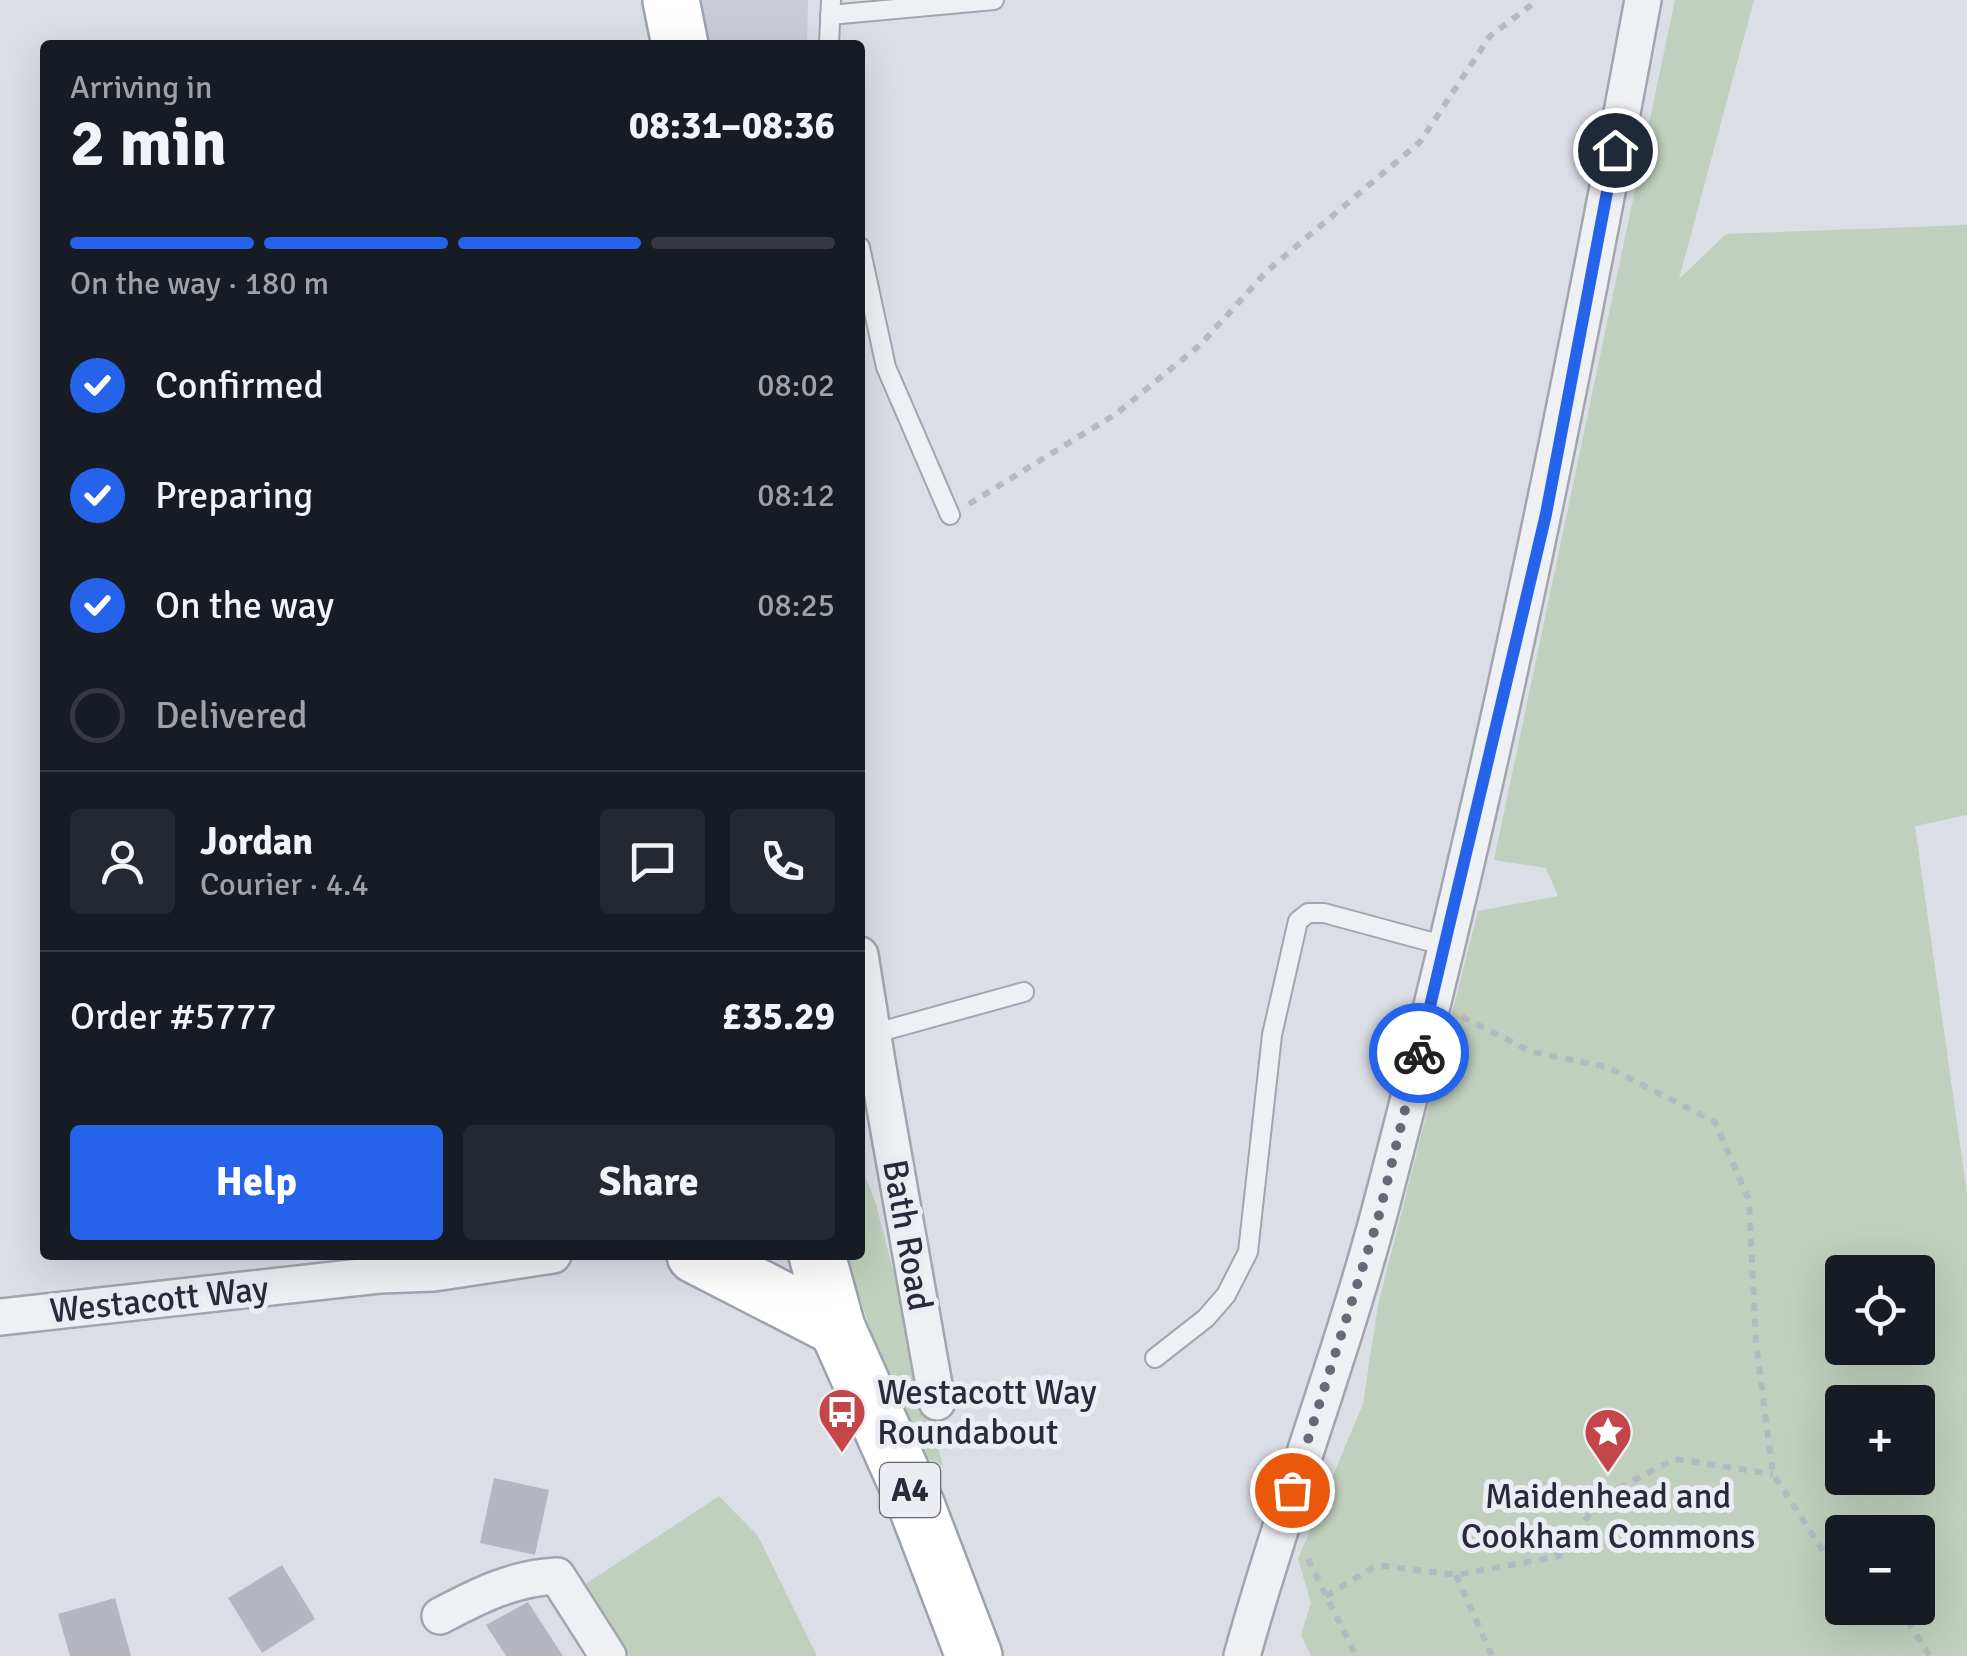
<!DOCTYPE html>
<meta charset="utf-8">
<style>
body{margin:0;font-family:Signika,sans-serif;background:#242831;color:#f1f3f6;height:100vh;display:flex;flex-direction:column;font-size:38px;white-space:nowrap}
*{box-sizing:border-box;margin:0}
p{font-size:32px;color:#9ea1a6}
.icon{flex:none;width:55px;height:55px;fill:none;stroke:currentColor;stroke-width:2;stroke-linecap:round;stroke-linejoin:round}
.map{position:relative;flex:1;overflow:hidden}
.panel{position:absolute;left:40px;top:40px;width:825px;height:1220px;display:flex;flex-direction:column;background:#171b24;border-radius:10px;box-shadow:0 10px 40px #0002}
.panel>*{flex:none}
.fabs{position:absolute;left:1825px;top:1255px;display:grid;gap:20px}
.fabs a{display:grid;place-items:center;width:110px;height:110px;border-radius:10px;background:#171b24;box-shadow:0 10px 40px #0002;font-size:50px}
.pin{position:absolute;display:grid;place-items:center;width:85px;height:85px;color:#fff;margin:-42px;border:5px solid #fff;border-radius:50%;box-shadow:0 2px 10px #0007}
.courier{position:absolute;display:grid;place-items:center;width:100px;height:100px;margin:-50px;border:8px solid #2563eb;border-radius:50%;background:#fff;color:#222;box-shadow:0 2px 12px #0007}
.summary em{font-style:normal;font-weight:700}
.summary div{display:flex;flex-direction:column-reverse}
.summary{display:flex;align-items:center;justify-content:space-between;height:170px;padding:0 30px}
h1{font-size:65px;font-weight:700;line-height:75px}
.bar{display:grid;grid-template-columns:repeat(4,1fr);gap:15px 10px;align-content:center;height:120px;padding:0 30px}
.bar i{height:12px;border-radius:8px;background:#363941}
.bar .current{background:#2563eb}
.bar p{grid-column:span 4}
.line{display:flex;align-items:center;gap:25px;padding:0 30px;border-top:2px solid #363941}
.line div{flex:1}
.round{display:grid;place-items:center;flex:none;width:105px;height:105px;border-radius:10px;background:#242831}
ol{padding:0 30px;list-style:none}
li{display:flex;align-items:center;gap:30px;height:110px}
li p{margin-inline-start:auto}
li .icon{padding:10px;border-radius:50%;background:#2563eb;color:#fff;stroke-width:4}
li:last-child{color:#9ea1a6}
li i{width:55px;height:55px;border:5px solid #363941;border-radius:50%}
.button{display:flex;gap:20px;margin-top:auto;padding:20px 30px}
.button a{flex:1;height:115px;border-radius:10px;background:#2563eb;color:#fff;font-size:40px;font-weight:700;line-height:115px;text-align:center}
.button a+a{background:#242831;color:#f1f3f6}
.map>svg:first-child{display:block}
.built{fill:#cacdd7}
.green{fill:#c0cfbe;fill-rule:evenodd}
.building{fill:#b4b7c2}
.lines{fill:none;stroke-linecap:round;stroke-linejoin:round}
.service-casing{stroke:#a2a5af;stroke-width:22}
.minor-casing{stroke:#a2a5af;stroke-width:40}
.primary-casing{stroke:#9ca2b0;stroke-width:60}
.path{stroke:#b6b9c0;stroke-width:6;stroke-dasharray:8 8;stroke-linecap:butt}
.service{stroke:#eef0f4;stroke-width:18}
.minor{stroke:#eef0f4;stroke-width:35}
.primary{stroke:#fff;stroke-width:55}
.done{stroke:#666a76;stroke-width:10;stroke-dasharray:0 18}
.route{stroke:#2563eb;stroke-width:12}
.labels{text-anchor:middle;stroke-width:10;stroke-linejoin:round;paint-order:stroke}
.shield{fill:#ebedf3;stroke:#626572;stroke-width:2.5}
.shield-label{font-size:32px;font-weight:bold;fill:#272b3b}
.street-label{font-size:35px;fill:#272b3b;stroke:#ebedf3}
.poi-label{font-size:35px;fill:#272b3b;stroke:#ebedf3;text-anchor:start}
</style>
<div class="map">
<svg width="1967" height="1656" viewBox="0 0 1967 1656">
<rect width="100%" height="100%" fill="#dcdee5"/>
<polygon class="built" points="698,0 808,0 807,45 706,45"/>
<g class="green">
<path d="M1675,0H1754L1679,279L1726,234L1967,225V815L1915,826L1967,1194V1656H1311L1301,1635L1311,1603L1298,1559L1363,1404L1378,1305L1478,911L1558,896L1546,868L1494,860ZM1842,1272H1918V1348H1842ZM1918,1402V1478H1842V1402ZM1918,1532V1608H1842V1532Z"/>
<polygon points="860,1162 876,1204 943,1466 923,1456 876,1347 846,1255 860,1255"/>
<polygon points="719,1496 758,1536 817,1656 630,1656 584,1585"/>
</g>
<g class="building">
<polygon points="494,1478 549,1490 535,1555 480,1543"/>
<polygon points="282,1565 315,1619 262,1653 228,1598"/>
<polygon points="115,1598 131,1656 70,1656 58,1614"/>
<polygon points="528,1602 563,1656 506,1656 486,1625"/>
</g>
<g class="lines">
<g class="service-casing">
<g id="service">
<polyline points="830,15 994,0"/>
<polyline points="829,45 831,0"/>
<polyline points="860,247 886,367 950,515"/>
<polyline points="872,1034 1024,992"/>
<polyline points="1155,1358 1206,1318 1226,1295 1248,1252 1272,1035 1298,921 1308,913 1324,913 1446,946"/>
</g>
</g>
<g class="minor-casing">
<g id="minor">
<polyline points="860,955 878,1068 860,1074"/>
<polyline points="878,1068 937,1402"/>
<polyline points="0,1317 379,1275 434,1273 553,1255"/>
<path d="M440,1616C478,1596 513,1578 557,1576L608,1656"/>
<path d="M1242,1656C1283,1507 1339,1363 1379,1214C1485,813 1568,408 1643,0"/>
</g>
</g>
<g class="primary-casing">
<g id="primary">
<polyline points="671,0 680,45"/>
<polyline points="695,1255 837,1328"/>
<polyline points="817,1255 837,1328 917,1507 974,1656"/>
</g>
</g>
<g class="path">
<polyline points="969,504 1116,414 1200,345 1267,271 1420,142 1490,36 1538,0"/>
<polyline points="1462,1017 1532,1052 1607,1067 1715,1122 1749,1200 1756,1342 1773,1474 1827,1557 1842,1568"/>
<polyline points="1308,1559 1356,1656"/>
<polyline points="1456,1575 1492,1656"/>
<polyline points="1326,1596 1377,1565 1456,1575 1559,1556 1602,1497 1675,1459 1773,1474"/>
<polyline points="1899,1608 1930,1656"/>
</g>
<use href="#service" class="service"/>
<use href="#minor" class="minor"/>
<use href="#primary" class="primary"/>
</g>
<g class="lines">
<polyline class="done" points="1292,1490 1378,1219 1419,1053"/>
<polyline class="route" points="1419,1053 1546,514 1615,150"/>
</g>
<defs>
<g id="bus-pin" transform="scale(2.5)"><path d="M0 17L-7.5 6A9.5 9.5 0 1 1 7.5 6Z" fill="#c54649" stroke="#ebedf3"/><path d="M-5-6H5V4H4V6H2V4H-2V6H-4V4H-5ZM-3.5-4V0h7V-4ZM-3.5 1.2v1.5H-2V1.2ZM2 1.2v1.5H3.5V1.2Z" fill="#fff"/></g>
<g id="sight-pin" transform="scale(2.5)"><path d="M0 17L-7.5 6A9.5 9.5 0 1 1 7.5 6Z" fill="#c54649" stroke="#ebedf3"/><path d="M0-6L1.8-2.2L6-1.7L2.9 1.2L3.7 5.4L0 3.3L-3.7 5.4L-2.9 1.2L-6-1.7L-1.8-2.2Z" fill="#fff"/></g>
</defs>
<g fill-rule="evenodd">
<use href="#bus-pin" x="842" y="1412"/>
<use href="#sight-pin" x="1608" y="1432"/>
</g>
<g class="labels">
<rect class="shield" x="880" y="1463" width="60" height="54" rx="8"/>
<g class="shield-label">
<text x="910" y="1501">A4</text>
</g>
<g class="street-label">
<text transform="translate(908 1235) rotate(80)" y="12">Bath Road</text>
<text transform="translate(159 1299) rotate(-6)" y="12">Westacott Way</text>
</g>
<g class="poi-label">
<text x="877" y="1404">Westacott Way<tspan x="877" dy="40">Roundabout</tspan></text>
<text x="1608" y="1508" text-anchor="middle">Maidenhead and<tspan x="1608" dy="40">Cookham Commons</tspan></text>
</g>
</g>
</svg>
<div class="fabs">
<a><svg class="icon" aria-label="locate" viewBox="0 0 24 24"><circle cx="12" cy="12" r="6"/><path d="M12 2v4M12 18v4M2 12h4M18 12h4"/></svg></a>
<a>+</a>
<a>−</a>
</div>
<div class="pin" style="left:1292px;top:1490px;background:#ea580c"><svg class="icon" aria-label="bag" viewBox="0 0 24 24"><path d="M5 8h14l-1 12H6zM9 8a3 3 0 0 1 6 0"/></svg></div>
<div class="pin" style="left:1615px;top:150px;background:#1f2937"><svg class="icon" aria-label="home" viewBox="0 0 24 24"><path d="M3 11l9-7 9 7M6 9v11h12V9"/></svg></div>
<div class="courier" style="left:1419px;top:1053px"><svg class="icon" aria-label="bike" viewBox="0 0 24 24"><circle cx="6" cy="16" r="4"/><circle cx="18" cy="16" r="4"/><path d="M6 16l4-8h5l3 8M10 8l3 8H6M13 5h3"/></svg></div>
<section class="panel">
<div class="summary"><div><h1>2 min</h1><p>Arriving in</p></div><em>08:31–08:36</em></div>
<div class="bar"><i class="current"></i><i class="current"></i><i class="current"></i><i></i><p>On the way · 180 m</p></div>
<ol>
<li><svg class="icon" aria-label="check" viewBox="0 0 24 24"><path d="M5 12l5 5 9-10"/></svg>Confirmed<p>08:02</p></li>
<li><svg class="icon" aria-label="check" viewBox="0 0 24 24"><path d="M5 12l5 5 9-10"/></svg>Preparing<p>08:12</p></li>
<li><svg class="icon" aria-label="check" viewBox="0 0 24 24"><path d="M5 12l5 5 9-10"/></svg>On the way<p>08:25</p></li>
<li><i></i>Delivered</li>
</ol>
<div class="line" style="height:180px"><a class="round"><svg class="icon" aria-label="person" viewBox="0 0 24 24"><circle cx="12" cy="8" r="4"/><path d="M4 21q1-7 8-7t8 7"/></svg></a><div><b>Jordan</b><p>Courier · 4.4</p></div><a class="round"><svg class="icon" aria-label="chat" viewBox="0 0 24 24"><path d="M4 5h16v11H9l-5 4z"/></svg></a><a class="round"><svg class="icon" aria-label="phone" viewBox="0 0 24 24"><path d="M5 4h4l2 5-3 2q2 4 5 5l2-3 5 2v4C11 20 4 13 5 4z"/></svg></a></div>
<div class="line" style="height:130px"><div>Order #5777</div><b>£35.29</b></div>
<div class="button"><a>Help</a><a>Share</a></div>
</section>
</div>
